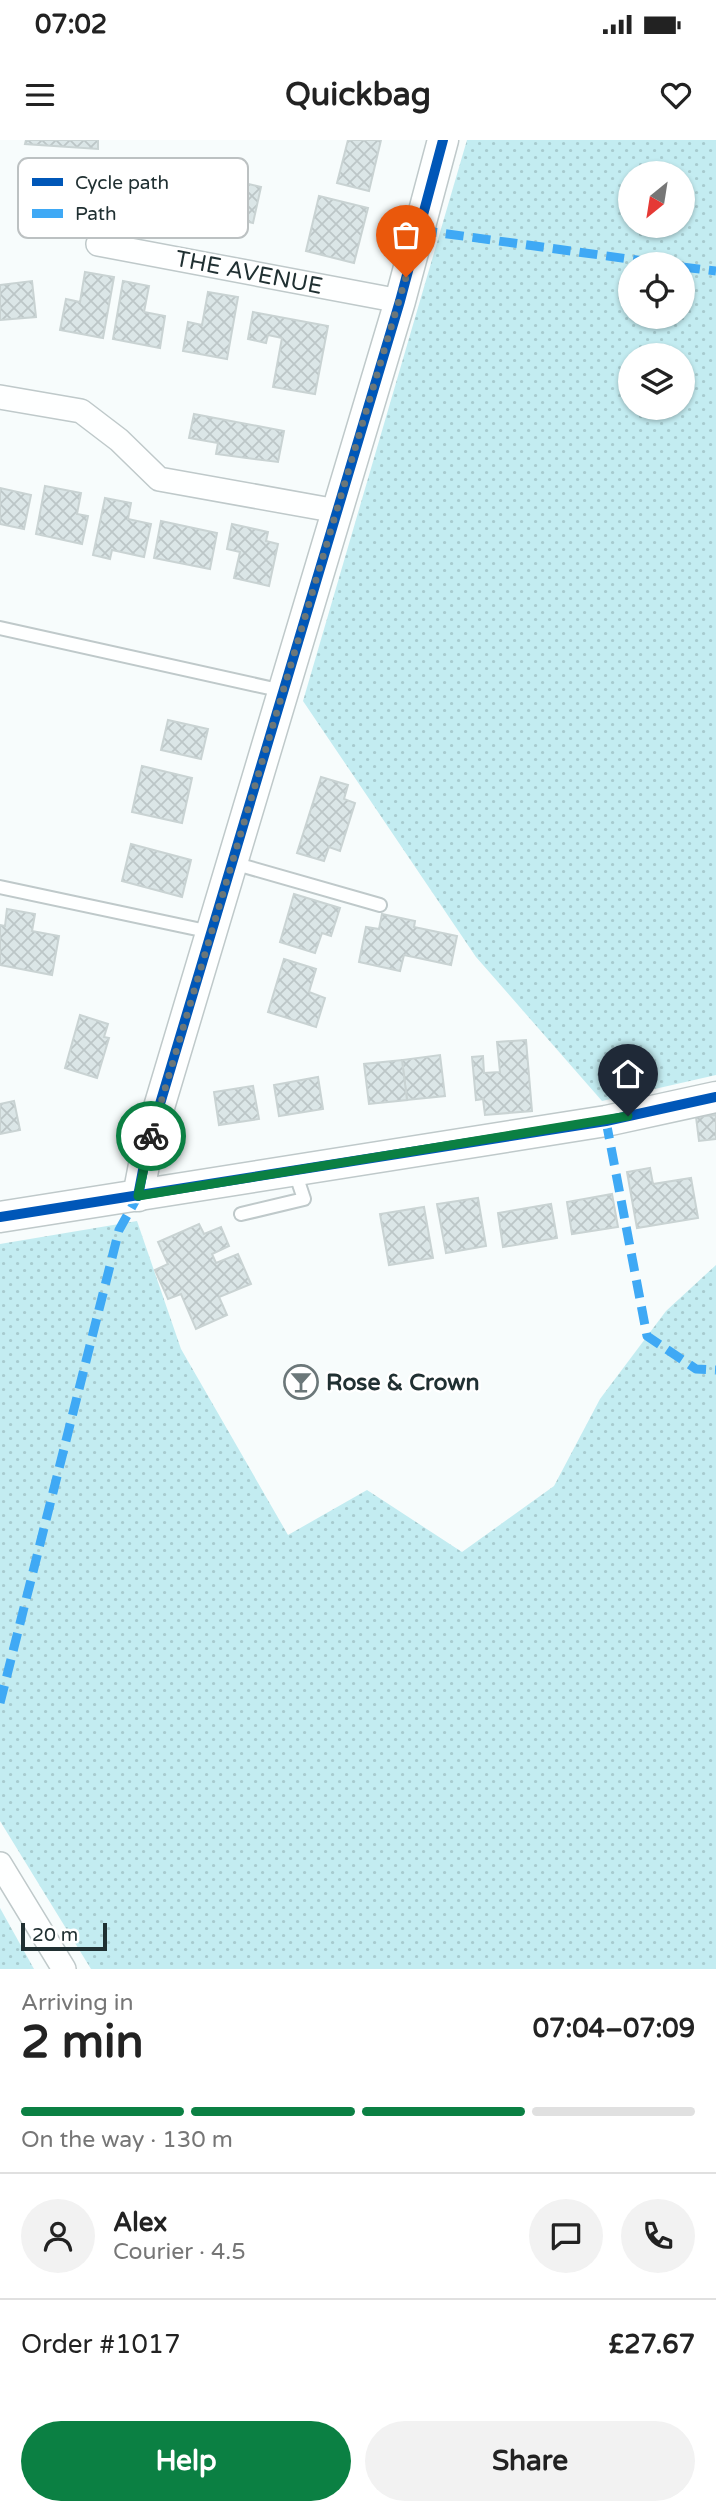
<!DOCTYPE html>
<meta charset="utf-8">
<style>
body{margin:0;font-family:"Varela Round",sans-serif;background:#f2f2f2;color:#222;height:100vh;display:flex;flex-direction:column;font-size:26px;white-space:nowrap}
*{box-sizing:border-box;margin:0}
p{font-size:23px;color:#767676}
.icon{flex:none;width:38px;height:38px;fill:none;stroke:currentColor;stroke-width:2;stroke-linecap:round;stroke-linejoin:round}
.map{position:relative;height:1829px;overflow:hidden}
.sheet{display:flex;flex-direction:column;background:#fff;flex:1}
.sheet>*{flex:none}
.needle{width:46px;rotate:210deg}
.controls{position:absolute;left:618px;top:21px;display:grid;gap:14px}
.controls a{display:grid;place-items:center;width:77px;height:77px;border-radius:50%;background:#fff;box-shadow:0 2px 5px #0004;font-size:35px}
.scale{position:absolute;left:21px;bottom:18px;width:86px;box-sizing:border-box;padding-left:7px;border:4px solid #203032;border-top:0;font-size:19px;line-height:24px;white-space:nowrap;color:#203032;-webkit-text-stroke:5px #fff;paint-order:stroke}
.pin{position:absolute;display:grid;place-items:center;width:60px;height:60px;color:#fff;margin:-72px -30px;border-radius:50% 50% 50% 0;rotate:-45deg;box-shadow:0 0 7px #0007}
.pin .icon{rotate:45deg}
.courier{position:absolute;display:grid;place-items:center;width:70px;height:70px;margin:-35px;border:5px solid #0b8043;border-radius:50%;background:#fff;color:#222;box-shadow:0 2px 9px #0007}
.overview em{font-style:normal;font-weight:700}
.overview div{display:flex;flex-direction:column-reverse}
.overview{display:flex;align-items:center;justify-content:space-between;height:119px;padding:0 21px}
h1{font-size:46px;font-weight:700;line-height:52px}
.bar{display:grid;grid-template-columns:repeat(4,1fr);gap:10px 7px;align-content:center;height:84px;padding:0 21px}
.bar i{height:9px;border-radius:5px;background:#e0e0e0}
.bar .selected{background:#0b8043}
.bar p{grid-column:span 4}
.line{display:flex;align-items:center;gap:18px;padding:0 21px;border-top:2px solid #e0e0e0}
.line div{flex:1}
.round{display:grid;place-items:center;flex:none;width:74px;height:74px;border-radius:37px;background:#f2f2f2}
.action{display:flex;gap:14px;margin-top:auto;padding:14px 21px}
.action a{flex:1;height:80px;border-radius:42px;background:#0b8043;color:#fff;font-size:28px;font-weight:700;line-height:80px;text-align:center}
.action a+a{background:#f2f2f2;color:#222}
.status{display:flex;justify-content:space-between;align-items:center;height:49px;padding:0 35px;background:#fff;direction:ltr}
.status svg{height:19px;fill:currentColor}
header{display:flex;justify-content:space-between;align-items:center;height:91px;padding:0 21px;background:#fff;font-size:32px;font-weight:700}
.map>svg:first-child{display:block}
.green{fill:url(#green-dots);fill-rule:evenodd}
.building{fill:url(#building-cross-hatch);stroke:#c9d3d3;stroke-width:2}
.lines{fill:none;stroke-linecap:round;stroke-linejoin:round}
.service-casing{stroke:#bfc9ca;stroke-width:16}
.minor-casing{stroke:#bfc9ca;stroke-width:26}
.tertiary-casing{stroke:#bfc9ca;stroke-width:33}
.service{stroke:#feffff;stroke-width:12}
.minor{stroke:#feffff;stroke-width:23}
.tertiary{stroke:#feffff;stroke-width:30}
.quiet{stroke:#3fa9f5;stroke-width:9;stroke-dasharray:18 9;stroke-linecap:butt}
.cycleway-casing{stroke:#fff;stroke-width:15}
.cycleway{stroke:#0057b8;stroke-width:10}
.done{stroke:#6b7779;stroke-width:7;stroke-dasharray:0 12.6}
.route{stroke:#0b8043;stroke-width:9}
.labels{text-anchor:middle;stroke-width:5;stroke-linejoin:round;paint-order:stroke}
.street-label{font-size:23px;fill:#203032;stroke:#fff}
.poi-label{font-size:23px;font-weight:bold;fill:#203032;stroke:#fff;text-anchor:start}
.key{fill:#fff;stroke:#bcc1c2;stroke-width:2}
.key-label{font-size:19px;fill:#203032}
</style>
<div class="status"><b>07:02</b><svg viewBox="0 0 49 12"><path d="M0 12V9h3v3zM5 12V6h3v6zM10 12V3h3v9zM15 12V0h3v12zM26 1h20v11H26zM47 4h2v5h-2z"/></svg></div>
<header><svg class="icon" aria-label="menu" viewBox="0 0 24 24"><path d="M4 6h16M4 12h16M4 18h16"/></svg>Quickbag<svg class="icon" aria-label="heart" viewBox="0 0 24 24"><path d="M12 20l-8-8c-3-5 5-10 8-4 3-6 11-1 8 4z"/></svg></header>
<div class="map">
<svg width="716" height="1829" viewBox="0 0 716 1829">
<defs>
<pattern id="green-dots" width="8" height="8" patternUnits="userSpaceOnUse" patternTransform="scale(1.75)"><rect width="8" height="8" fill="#c3ecf1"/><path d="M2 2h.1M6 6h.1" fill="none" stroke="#a7cbcf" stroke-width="1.8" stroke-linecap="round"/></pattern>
<pattern id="building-cross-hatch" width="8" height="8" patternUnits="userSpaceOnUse" patternTransform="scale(1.75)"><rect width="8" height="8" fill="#dbe6e7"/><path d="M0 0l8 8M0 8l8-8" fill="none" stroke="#bcc6c7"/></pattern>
</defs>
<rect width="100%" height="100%" fill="#f7fcfc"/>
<g class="green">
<path d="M467,0H716V935L602,961L476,817L303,561ZM682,33V86H630V33ZM682,124V177H630V124ZM682,215V268H630V215Z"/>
<polygon points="137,1081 181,1209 288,1395 367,1350 462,1412 554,1346 600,1259 666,1171 716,1125 716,1829 91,1829 0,1681 0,1104"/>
<polygon points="0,1768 34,1829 0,1829"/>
</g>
<g class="building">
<polygon points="26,0 98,0 98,9 25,4"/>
<polygon points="348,0 381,0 369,51 337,43"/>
<polygon points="206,34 261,47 253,83 197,69"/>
<polygon points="319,56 368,68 354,123 306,111"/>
<polygon points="85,132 114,137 103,198 60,190 66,159 80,162"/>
<polygon points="32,141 36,177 0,180 0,145"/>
<polygon points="123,141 149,146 144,172 165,176 160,208 113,199"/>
<polygon points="208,152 238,157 227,219 183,211 188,182 202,185"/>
<polygon points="253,172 328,186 315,254 273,247 282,198 268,195 266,203 248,199"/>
<polygon points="194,274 284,291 278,322 216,314 218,303 189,298"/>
<polygon points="45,346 81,353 77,374 88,376 82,404 36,394"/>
<polygon points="0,348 31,355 24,389 0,384"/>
<polygon points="105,358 131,363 128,379 151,384 144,417 112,410 110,419 93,415"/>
<polygon points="161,381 217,393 210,429 154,418"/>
<polygon points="232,384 268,392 266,401 278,404 269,446 234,438 240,412 227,409"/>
<polygon points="168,580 208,589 201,619 161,610"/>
<polygon points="142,626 192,638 182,683 132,672"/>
<polygon points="321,637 348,645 344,659 355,663 340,711 329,707 324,721 297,713"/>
<polygon points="131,704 191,720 182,757 122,741"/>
<polygon points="294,754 340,768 331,796 322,793 315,813 280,802"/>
<polygon points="7,769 35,774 32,791 59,796 52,835 0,825 0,785 5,786"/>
<polygon points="382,774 415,781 414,787 457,796 451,825 404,815 400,831 359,822 366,787 379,789"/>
<polygon points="284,819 316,829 309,852 325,858 316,887 268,872"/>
<polygon points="80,875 108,884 104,897 109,898 97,938 65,928"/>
<polygon points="526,900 532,971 485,975 483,959 476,960 472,917 483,916 484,933 500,932 497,902"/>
<polygon points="440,915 445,956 407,960 402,920"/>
<polygon points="402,920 407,960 369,964 364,924"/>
<polygon points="318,937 323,969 279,976 274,945"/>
<polygon points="253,946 259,979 219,985 214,952"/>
<polygon points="14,961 20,990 0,994 0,964"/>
<polygon points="716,975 716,999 699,1001 696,977"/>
<polygon points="650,1028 653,1044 691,1038 698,1078 637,1088 627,1032"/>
<polygon points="612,1054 618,1087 572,1094 567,1062"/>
<polygon points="478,1058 486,1106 446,1113 437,1064"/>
<polygon points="551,1064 557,1098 503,1107 498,1073"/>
<polygon points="424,1067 433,1118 389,1125 380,1074"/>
<polygon points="199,1084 204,1094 221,1087 229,1106 212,1114 216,1123 238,1114 251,1144 219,1157 227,1175 196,1189 181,1154 168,1159 155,1130 168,1124 158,1102"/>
</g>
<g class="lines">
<g class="service-casing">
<g id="service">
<polyline points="0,488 283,551"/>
<polyline points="233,723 380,765"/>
<polyline points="0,747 211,792"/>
<polyline points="241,1074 304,1059 295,1032"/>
</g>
</g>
<g class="minor-casing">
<g id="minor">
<polyline points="98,104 400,161"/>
<polyline points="0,257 81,271 119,300 159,339 337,371"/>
<polyline points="0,1724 64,1829"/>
</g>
</g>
<g class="tertiary-casing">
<g id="tertiary">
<polyline points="138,1056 148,1004 400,161 443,0"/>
<polyline points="0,1077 606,981 716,957"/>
</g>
</g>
<use href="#service" class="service"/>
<use href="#minor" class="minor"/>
<use href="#tertiary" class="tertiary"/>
<g class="quiet">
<polyline points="419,90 665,124"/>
<polyline points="682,127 716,131"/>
<polyline points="606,981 647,1196 696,1229 716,1230"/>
<polyline points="0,1563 119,1090 138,1056"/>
</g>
<g class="cycleway-casing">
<g id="cycleway">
<polyline points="138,1056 148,1004 400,161 443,0"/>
<polyline points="0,1077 606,981 716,957"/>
</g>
</g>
<use href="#cycleway" class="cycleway"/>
</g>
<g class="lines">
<polyline class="done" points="151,996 406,137"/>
<polyline class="route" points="151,996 138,1056 628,976"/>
</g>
<defs>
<g id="bar-ring" transform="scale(1.75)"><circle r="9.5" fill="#fff" stroke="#6b7779" stroke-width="1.5"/><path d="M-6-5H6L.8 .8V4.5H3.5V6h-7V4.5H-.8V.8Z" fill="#6b7779"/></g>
</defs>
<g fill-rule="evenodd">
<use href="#bar-ring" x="301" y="1242"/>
</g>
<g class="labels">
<g class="street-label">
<text transform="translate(249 132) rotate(11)" y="8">THE AVENUE</text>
</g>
<g class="poi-label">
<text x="326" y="1250">Rose &amp; Crown</text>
</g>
</g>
<rect x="18" y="18" width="230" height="80" rx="10" class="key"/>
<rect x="32" y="38" width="31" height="8" fill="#0057b8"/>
<rect x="32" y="69" width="31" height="9" fill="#3fa9f5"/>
<g class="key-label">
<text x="75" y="49">Cycle path</text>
<text x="75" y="80">Path</text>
</g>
</svg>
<div class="controls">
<a><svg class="needle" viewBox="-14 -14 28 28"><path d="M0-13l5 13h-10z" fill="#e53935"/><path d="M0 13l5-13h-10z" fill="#767676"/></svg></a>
<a><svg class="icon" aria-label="locate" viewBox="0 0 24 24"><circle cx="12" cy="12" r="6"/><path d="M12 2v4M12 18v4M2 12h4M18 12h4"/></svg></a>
<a><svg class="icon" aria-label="layers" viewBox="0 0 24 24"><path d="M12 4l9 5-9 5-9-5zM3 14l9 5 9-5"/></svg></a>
</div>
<div class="scale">20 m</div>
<div class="pin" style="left:406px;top:137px;background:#ea580c"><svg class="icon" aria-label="bag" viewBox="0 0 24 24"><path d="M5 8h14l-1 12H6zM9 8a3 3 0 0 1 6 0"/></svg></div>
<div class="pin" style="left:628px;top:976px;background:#1f2937"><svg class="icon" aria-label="home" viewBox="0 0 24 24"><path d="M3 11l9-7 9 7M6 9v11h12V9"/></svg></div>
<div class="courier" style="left:151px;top:996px"><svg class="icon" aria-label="bike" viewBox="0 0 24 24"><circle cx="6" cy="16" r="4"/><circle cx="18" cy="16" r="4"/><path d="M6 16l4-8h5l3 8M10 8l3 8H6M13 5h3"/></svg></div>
</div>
<section class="sheet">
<div class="overview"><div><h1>2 min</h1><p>Arriving in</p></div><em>07:04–07:09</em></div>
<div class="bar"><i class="selected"></i><i class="selected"></i><i class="selected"></i><i></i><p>On the way · 130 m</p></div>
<div class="line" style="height:126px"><a class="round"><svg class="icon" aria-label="person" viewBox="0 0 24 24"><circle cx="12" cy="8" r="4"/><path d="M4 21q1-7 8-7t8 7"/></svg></a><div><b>Alex</b><p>Courier · 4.5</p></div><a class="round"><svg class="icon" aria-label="chat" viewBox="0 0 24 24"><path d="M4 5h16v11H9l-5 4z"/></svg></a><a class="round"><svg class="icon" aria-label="phone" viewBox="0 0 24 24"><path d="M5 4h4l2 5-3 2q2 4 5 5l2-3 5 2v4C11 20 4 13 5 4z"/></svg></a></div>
<div class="line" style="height:91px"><div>Order #1017</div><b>£27.67</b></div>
<div class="action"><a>Help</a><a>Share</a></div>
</section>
